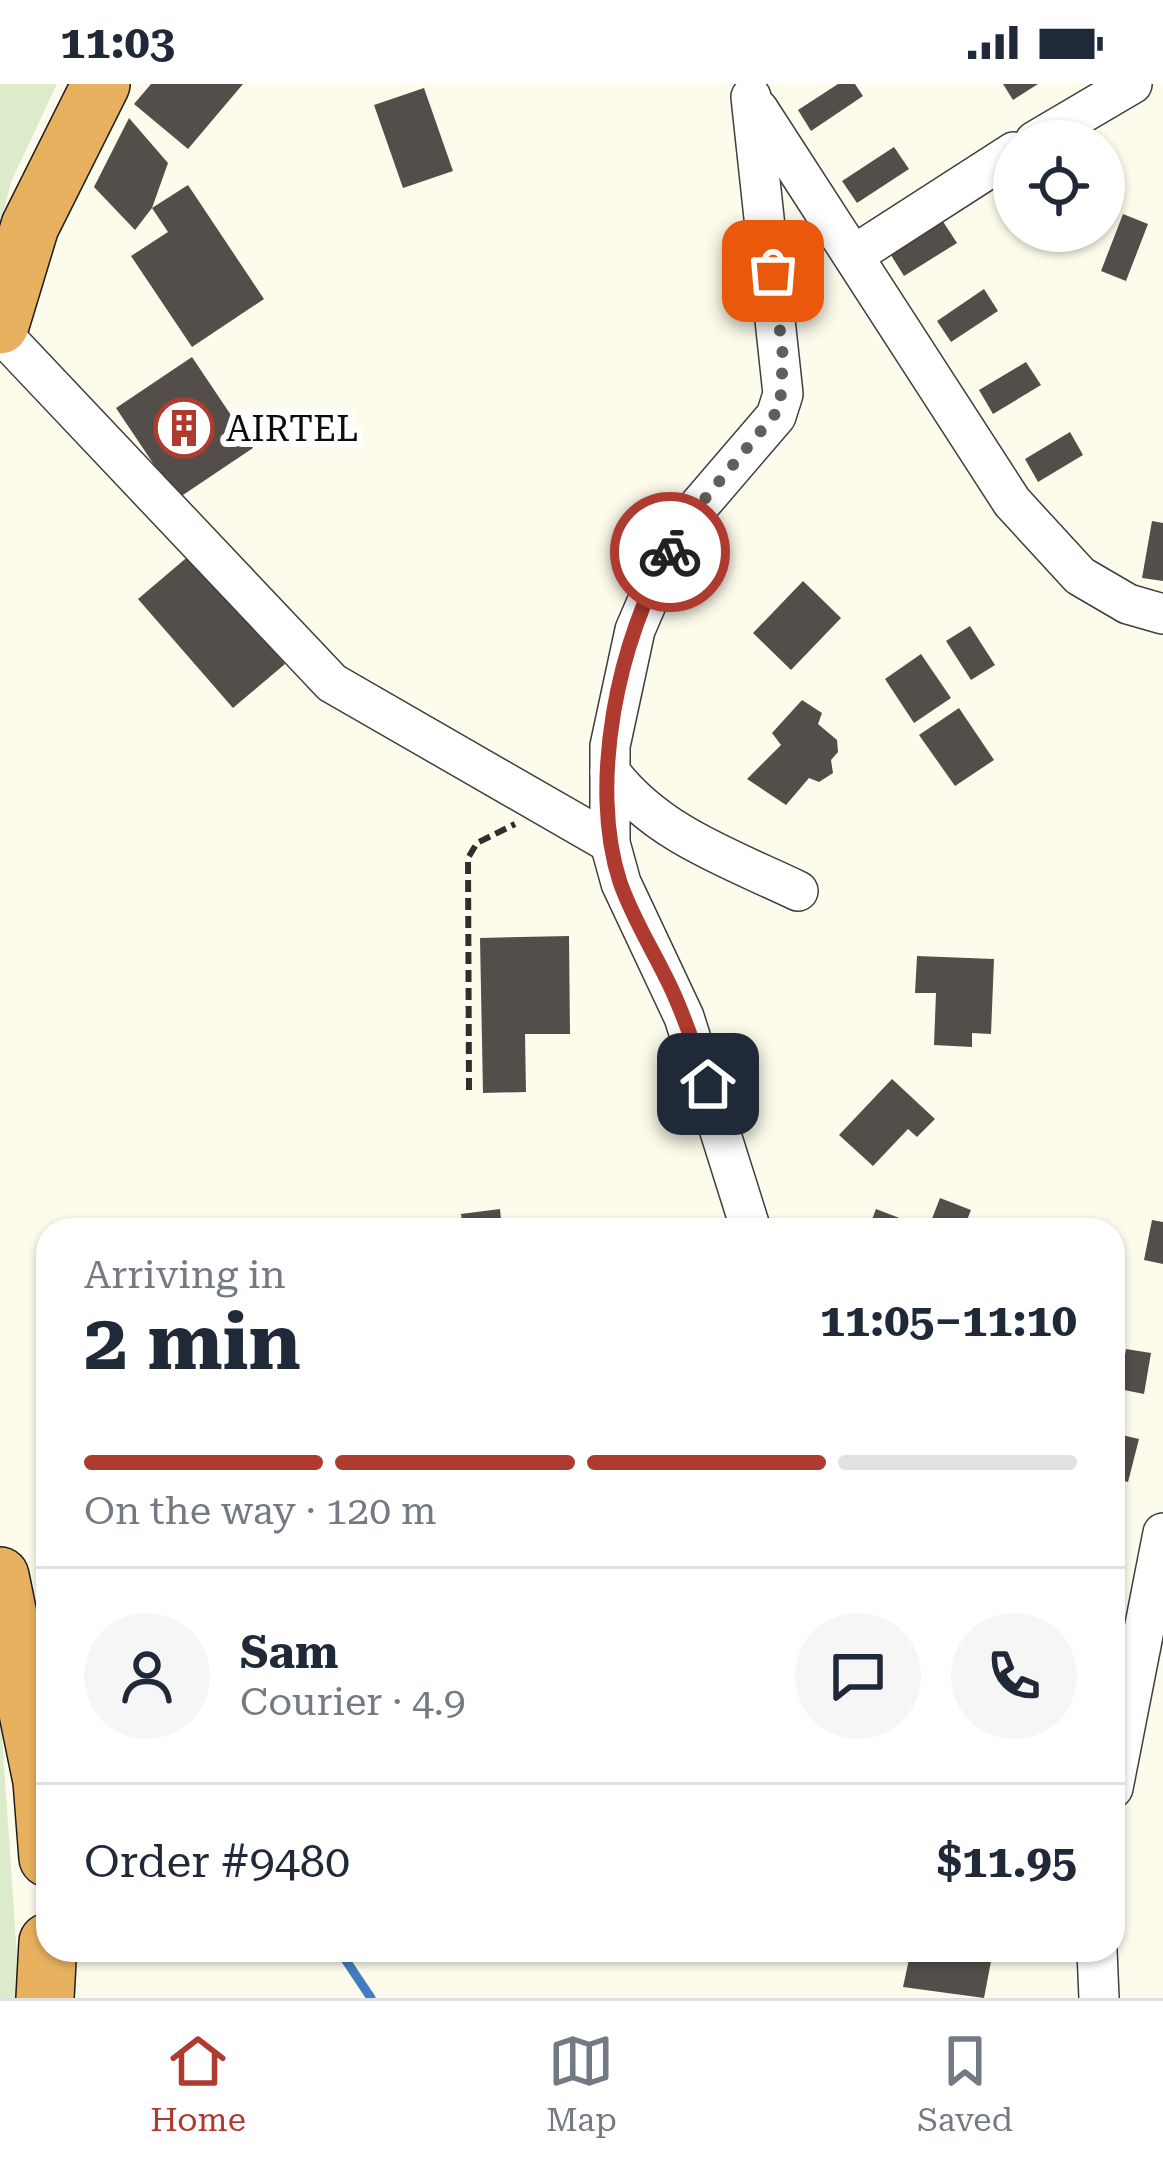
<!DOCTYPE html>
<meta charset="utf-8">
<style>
body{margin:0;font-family:"Roboto Serif",serif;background:#f6f6f7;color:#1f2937;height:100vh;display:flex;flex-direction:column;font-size:45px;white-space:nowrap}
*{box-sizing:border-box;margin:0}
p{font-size:39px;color:#747a83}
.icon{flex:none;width:66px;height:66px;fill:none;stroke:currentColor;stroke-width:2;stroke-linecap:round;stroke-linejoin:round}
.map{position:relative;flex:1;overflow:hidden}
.drawer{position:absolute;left:36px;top:1134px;width:1089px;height:744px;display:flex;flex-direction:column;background:#fff;border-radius:36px;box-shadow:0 3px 9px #0004}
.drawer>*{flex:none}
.controls{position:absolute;left:993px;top:36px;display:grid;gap:24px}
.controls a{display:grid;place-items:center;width:132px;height:132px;border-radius:50%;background:#fff;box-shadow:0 3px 9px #0004;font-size:60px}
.pin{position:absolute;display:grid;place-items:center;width:102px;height:102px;color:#fff;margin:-51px;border-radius:24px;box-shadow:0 6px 18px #0006}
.courier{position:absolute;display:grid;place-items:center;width:120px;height:120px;margin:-60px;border:9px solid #af3b30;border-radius:50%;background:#fff;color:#222;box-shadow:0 3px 15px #0007}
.head em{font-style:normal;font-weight:700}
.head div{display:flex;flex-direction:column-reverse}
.head{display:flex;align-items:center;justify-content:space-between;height:204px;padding:0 48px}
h1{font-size:78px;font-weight:700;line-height:90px}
.bar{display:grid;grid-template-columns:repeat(4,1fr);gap:18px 12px;align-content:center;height:144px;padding:0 48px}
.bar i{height:15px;border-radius:9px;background:#e0e1e3}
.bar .active{background:#af3b30}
.bar p{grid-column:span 4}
.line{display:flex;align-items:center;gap:30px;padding:0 48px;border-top:3px solid #e0e1e3}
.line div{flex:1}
.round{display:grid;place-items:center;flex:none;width:126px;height:126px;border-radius:63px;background:#f6f6f7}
.status{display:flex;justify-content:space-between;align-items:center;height:84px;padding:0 60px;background:#fff;direction:ltr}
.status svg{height:33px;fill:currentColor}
.tab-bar{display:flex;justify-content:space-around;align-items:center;height:168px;border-top:3px solid #e0e1e3;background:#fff;font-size:33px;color:#747a83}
.tab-bar a{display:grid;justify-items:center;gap:6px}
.tab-bar .active{color:#af3b30}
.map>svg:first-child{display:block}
.pitch{fill:#dcecca}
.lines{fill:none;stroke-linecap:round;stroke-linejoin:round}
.stream{stroke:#427dc1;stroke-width:9}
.building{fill:#534e49}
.minor-casing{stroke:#3f3f3f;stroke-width:42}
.highway-casing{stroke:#1d1d1d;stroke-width:60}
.path{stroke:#2e2e2e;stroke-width:6;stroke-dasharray:12 6;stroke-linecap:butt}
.minor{stroke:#fff;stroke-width:39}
.highway{stroke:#e8b15f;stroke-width:57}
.done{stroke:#60605a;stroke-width:12;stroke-dasharray:0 21.6}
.route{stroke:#af3b30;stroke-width:15}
.labels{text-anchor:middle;stroke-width:12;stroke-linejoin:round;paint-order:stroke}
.poi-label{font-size:36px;fill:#0c0c0c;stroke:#fff;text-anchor:start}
</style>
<div class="status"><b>11:03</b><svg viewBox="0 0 49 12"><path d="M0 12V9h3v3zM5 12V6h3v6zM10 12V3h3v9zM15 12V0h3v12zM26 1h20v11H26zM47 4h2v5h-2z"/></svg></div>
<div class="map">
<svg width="1163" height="1914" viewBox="0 0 1163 1914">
<rect width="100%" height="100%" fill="#fdfcec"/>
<g class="pitch">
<polygon points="0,0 57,0 11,98 0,142"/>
<polygon points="0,1621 19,1902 17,1914 0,1914"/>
</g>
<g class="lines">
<polyline class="stream" points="339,1866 371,1914"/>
</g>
<g class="building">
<polygon points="151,0 243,0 188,65 134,20"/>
<polygon points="838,0 855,0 863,12 811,47 798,26"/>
<polygon points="1003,0 1038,0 1013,16"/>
<polygon points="424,4 453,87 403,104 374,21"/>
<polygon points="129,34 168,79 152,124 135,146 94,103"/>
<polygon points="894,63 909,85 857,119 842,97"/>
<polygon points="188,101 264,215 192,263 131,172 168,148 152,124"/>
<polygon points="1123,130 1148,140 1126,197 1101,187"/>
<polygon points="942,136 957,159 904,192 889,168"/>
<polygon points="984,205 998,227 951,258 937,237"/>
<polygon points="192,273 253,364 177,415 116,324"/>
<polygon points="1026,278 1041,301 993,330 979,306"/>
<polygon points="1070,348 1083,371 1038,398 1025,375"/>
<polygon points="1152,437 1163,439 1163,497 1142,494"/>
<polygon points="191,470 285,580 233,624 138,515"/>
<polygon points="803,497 841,534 791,586 753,549"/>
<polygon points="970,542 995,581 971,596 946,557"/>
<polygon points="921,570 951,614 914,639 885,595"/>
<polygon points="802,616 822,629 818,640 837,656 838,668 831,676 833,689 819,698 809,694 786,721 747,695 781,661 772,649"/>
<polygon points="959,624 994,676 955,702 919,651"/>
<polygon points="569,852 570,950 525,950 526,1008 483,1009 480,854"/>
<polygon points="917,872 994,875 991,950 972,949 972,963 934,961 936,909 915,909"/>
<polygon points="892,995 935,1035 917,1053 908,1045 873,1082 839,1051"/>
<polygon points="940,1114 971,1126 963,1146 868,1146 876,1125 928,1145"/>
<polygon points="500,1125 502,1146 463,1146 461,1130"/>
<polygon points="1152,1136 1163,1138 1163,1180 1144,1176"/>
<polygon points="1126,1265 1151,1269 1144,1310 1119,1305"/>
<polygon points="1113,1349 1139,1355 1128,1398 1113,1394"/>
<polygon points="911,1866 992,1872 984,1914 903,1903"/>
</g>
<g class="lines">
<g class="minor-casing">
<g id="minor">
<polyline points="751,13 783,310 776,332 698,423 664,479 635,546 610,662 610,759 621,799 684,933 751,1146"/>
<polyline points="758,25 1012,418 1080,492 1128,520 1163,530"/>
<polyline points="1035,57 1132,0"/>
<polyline points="854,171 1014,68"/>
<polyline points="0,248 332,599 610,759"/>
<path d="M610,688C657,750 729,774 798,807"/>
<polyline points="1113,1704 1163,1449"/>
<polyline points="1097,1866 1099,1914"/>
</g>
</g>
<g class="highway-casing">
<g id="highway">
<polyline points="0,241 30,142 101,0"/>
<polyline points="0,1492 42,1697 48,1774"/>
<polyline points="45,1914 48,1858"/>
</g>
</g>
<polyline class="path" points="469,1006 468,774 477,759 515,740"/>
<use href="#minor" class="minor"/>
<use href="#highway" class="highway"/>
</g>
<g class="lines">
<polyline class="done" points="670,468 698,423 780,324 783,273 773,187"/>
<path class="route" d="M670,468C618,554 588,701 620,798C633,836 655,869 672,906C686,936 696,969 708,1000"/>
</g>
<defs>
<g id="building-ring" transform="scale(3)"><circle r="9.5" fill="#fff" stroke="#af3b30" stroke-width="1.5"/><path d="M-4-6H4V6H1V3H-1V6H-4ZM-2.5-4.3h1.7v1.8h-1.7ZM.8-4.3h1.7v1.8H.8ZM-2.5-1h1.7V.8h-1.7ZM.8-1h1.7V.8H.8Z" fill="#af3b30"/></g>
</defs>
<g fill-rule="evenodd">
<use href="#building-ring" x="184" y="344"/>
</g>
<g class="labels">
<g class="poi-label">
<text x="226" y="357">AIRTEL</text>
</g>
</g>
</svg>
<div class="controls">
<a><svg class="icon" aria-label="locate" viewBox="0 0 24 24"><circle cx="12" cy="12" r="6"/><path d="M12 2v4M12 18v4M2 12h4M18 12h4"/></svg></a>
</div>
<div class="pin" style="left:773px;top:187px;background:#ea580c"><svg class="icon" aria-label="bag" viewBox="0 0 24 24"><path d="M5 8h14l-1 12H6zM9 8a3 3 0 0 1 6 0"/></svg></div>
<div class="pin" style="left:708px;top:1000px;background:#1f2937"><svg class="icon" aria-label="home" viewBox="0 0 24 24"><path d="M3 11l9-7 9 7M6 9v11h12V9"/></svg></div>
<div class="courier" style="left:670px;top:468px"><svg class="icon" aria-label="bike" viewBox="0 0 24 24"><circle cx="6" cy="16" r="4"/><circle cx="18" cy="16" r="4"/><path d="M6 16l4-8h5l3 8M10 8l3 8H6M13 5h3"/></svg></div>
<section class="drawer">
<div class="head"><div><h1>2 min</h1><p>Arriving in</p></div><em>11:05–11:10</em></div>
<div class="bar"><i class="active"></i><i class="active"></i><i class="active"></i><i></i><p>On the way · 120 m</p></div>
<div class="line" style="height:216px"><a class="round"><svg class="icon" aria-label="person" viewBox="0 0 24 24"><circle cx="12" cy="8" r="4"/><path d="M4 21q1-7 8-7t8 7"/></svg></a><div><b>Sam</b><p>Courier · 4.9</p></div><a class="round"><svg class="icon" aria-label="chat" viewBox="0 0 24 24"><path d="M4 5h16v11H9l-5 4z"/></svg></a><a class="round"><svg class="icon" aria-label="phone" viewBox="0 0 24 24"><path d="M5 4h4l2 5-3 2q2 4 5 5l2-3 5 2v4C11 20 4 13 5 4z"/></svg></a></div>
<div class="line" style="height:156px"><div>Order #9480</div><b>$11.95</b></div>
</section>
</div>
<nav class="tab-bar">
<a class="active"><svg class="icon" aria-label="home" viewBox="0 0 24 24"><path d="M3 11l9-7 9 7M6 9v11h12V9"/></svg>Home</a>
<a><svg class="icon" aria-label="map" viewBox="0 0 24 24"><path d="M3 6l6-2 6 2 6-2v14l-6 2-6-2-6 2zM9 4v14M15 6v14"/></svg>Map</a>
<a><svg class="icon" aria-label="saved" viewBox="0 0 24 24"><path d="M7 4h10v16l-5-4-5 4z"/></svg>Saved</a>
</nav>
